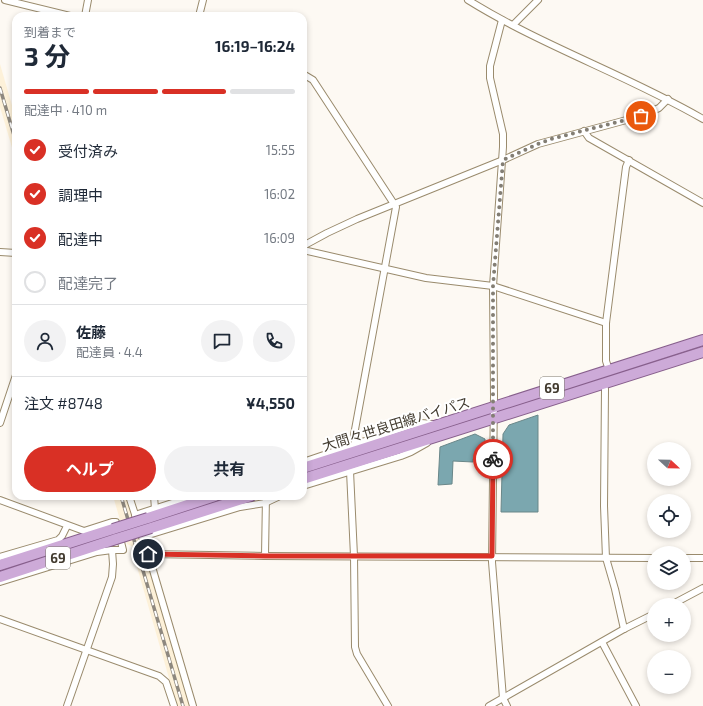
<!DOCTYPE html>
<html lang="ja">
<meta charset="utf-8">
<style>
body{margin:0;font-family:"Exo 2","Noto Sans JP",sans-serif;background:#f2f2f3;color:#1f2937;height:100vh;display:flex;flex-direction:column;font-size:15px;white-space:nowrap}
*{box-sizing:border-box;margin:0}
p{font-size:13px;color:#747a83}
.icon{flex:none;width:22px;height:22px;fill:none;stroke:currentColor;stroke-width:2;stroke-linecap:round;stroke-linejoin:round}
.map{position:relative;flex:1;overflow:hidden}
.sheet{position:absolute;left:12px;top:12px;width:295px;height:488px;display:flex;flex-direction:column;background:#fff;border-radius:12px;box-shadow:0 2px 6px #0003}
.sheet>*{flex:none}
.needle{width:26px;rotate:112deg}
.tools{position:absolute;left:647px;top:442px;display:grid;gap:8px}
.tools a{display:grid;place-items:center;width:44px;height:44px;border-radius:50%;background:#fff;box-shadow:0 2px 6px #0003;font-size:20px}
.pin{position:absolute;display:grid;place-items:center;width:34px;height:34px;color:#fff;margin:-17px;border:2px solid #fff;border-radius:50%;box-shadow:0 1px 4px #0007}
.courier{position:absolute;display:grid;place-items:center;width:40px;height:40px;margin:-20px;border:3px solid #d93025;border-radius:50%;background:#fff;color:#222;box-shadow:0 1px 5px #0007}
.headline em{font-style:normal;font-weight:700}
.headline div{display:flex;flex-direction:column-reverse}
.headline{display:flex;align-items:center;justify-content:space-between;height:68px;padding:0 12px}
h1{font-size:26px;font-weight:700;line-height:30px}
.bar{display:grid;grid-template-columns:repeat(4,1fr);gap:6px 4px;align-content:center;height:48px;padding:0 12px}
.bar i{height:5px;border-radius:3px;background:#e0e1e3}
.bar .current{background:#d93025}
.bar p{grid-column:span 4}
.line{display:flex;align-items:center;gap:10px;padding:0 12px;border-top:1px solid #e0e1e3}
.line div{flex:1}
.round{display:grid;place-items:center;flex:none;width:42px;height:42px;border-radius:21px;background:#f2f2f3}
ol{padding:0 12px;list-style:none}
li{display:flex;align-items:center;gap:12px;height:44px}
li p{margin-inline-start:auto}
li .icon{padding:4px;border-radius:50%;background:#d93025;color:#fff;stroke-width:4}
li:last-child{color:#747a83}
li i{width:22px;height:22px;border:2px solid #e0e1e3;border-radius:50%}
.primary-button{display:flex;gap:8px;margin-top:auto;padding:8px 12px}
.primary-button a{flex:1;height:46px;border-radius:24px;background:#d93025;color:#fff;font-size:16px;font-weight:700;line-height:46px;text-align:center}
.primary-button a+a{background:#f2f2f3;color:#1f2937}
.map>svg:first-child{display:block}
.built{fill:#fdf1d9}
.water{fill:#7ba7af;stroke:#6a8789}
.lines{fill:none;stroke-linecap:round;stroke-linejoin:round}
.street-casing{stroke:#9a8b6d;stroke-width:8}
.primary-casing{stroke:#875f8c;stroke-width:12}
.street{stroke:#fff;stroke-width:6}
.primary{stroke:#cdaad8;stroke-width:10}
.rail-casing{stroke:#8e887f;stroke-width:3.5}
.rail{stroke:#fff;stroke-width:2;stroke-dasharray:6;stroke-linecap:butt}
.primary-bridge-casing{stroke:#875f8c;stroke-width:12;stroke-linecap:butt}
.primary-bridge{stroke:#cdaad8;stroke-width:10}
.done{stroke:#837e74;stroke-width:4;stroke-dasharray:0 7.2}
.route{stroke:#d93025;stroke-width:5}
.labels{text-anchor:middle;stroke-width:4;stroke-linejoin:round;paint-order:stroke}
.shield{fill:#fff;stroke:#7b766d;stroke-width:1}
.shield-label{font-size:13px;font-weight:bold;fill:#423b2f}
.street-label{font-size:14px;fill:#423b2f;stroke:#fff}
</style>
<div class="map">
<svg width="703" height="706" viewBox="0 0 703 706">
<rect width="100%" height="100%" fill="#fdf9f3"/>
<g class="built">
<polygon points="0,64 16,119 16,161 0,107"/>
<polygon points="113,496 128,496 144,550 142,551 127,544"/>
<polygon points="133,553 146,557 190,706 177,706"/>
</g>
<g class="water">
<polygon points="538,415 538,512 501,512 503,434 509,425"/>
<polygon points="475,434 485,439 485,459 473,459 473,462 453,461 452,484 438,485 440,447"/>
</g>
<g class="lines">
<g class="street-casing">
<g id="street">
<polyline points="5,0 70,16"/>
<path d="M468,0C542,46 627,75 703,119"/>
<polyline points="85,16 88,0"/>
<polyline points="199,16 203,0"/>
<polyline points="502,20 490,66 490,78 503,134 503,147 493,286 494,396 492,562 503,698 507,706"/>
<polyline points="513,25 538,0"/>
<polyline points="303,74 313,80 396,207 354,435 355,444"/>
<polyline points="584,131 589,138 703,203"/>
<polyline points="303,246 327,233 357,219 503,160 538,144 641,116 659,108 668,99"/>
<polyline points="303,250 426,278 493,286 606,323"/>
<polyline points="0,252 16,253"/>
<polyline points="609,370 606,361 606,323 626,167 629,160"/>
<polyline points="603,383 605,389 604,506 606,558 615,589 624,629"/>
<polyline points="0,423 16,375"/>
<polyline points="303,462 412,425 421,423 433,424"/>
<polyline points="350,471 354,556 355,647 357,654 388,706"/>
<polyline points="303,486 401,456 411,452 427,443"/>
<polyline points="129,496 150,560 193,706"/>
<polyline points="154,496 155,509"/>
<polyline points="0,500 84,531 112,522 116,522 123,550 112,550 97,552 0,582"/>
<polyline points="135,515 194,496"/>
<polyline points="142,537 240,507 265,503 280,496"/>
<polyline points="148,554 265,556 654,558"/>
<polyline points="265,556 266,496"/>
<polyline points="0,557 58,540 62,536 67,526"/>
<polyline points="684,558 703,558"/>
<polyline points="671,605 703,588"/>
<polyline points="0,619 159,676 166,682 174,706"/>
<polyline points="602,642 636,706"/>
<polyline points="67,706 112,577 113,564 112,550"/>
<polyline points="489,706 624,629 654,614"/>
</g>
</g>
<g class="primary-casing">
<g id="primary">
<polyline points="303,468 703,340"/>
<polyline points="303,479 703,352"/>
<polyline points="148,518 215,496"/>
<polyline points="151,528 251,496"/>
<polyline points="0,565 113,529"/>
<polyline points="0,577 116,539"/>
</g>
</g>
<use href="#street" class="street"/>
<use href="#primary" class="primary"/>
<g class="rail-casing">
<g id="rail">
<polyline points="0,88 16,142"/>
<polyline points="121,496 183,706"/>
</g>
</g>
<use href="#rail" class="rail"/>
<g class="primary-bridge-casing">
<g id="primary-bridge">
<polyline points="113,529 148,518"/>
<polyline points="116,539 151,528"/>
</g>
</g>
<use href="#primary-bridge" class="primary-bridge"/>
</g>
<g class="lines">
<polyline class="done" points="493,459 493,286 503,160 538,144 551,139 641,116"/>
<polyline class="route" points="148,554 265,556 492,556 493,459"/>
</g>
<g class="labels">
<g class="shield">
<rect x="540" y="377" width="24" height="22" rx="3"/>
<rect x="46" y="547" width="24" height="22" rx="3"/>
</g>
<g class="shield-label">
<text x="552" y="393">69</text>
<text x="58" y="563">69</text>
</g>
<g class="street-label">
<text transform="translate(396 424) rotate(-17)" y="5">大間々世良田線バイパス</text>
</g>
</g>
</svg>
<div class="tools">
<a><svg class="needle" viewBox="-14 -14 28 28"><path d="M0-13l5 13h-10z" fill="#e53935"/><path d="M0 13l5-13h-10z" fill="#747a83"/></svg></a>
<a><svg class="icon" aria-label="locate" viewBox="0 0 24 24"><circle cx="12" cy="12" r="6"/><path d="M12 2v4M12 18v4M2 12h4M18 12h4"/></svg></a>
<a><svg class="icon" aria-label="layers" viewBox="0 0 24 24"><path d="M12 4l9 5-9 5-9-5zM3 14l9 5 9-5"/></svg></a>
<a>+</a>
<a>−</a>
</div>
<div class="pin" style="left:641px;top:116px;background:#ea580c"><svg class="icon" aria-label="bag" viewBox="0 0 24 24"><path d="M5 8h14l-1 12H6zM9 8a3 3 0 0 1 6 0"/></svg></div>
<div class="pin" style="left:148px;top:554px;background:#1f2937"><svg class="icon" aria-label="home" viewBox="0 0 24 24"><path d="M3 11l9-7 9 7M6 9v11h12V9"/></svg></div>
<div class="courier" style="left:493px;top:459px"><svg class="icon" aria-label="bike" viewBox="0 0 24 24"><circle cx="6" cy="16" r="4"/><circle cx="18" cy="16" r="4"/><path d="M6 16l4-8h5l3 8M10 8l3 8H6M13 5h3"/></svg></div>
<section class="sheet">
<div class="headline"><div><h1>3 分</h1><p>到着まで</p></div><em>16:19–16:24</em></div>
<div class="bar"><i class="current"></i><i class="current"></i><i class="current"></i><i></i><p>配達中 · 410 m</p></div>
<ol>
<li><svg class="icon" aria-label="check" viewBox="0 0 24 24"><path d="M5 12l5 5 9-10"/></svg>受付済み<p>15:55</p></li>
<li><svg class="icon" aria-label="check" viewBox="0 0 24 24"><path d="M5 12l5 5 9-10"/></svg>調理中<p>16:02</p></li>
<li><svg class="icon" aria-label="check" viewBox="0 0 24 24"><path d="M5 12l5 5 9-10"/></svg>配達中<p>16:09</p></li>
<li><i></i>配達完了</li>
</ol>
<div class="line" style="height:72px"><a class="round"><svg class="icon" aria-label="person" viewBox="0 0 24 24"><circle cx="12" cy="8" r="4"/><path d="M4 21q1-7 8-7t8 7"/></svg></a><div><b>佐藤</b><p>配達員 · 4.4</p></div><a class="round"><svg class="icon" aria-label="chat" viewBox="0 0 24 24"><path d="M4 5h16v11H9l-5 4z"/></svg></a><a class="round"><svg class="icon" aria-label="phone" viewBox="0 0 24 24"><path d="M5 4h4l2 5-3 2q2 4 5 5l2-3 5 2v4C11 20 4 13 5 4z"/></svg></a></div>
<div class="line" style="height:52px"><div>注文 #8748</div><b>¥4,550</b></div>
<div class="primary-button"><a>ヘルプ</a><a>共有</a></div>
</section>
</div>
